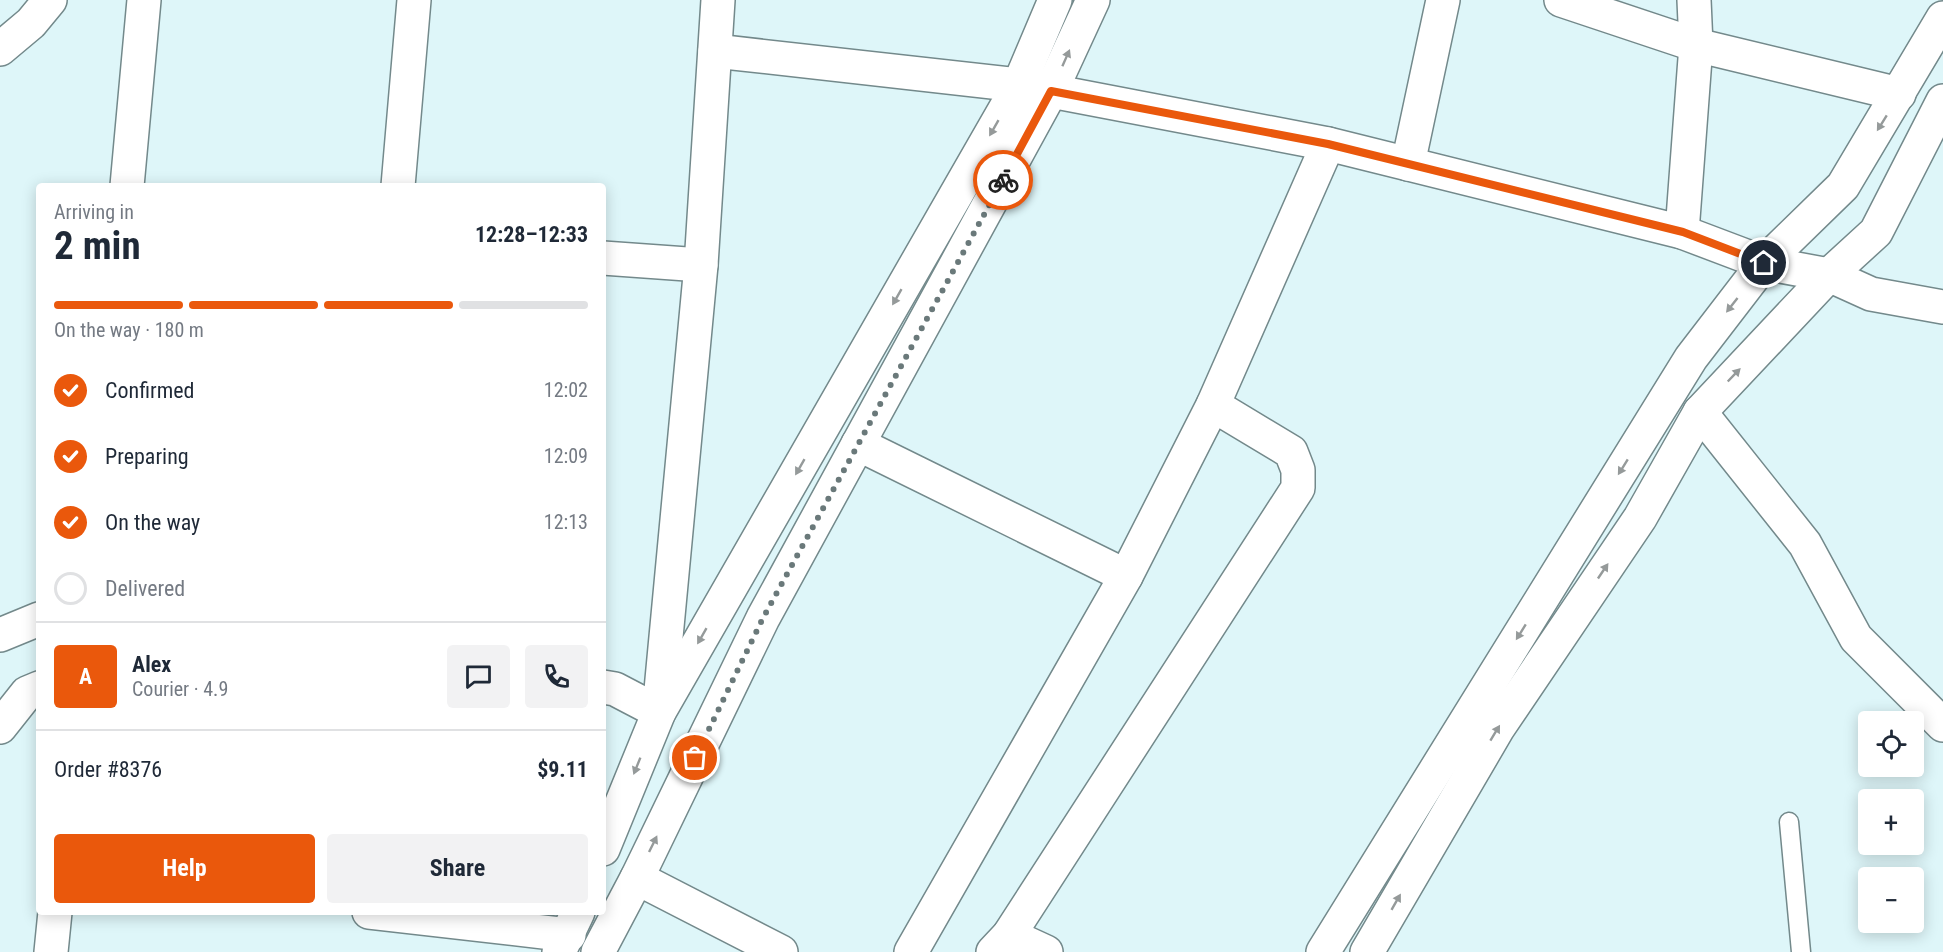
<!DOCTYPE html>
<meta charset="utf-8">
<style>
body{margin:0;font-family:"Roboto Condensed",sans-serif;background:#f2f2f3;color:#1f2937;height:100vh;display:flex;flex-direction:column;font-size:22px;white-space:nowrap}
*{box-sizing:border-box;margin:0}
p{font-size:20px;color:#747a83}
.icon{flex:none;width:33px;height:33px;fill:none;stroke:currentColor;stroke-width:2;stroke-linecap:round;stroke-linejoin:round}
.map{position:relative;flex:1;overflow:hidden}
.drawer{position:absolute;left:36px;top:183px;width:570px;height:732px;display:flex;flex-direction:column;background:#fff;border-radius:6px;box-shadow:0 3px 15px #0003}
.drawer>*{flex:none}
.tools{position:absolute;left:1858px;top:711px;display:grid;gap:12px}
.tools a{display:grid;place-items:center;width:66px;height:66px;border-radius:6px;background:#fff;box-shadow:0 3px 15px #0003;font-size:30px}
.pin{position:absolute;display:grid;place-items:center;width:51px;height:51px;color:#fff;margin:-26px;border:3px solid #fff;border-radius:50%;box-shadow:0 2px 6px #0007}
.courier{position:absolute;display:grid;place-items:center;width:60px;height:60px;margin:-30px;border:4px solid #ea580c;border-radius:50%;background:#fff;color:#222;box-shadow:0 2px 8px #0007}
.headline em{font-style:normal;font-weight:700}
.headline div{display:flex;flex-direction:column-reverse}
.headline{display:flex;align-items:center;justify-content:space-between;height:102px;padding:0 18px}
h1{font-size:39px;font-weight:700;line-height:45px}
.bar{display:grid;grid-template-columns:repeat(4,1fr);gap:9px 6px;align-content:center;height:72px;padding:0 18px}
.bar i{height:8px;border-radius:4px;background:#e0e1e3}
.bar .active{background:#ea580c}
.bar p{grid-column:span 4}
.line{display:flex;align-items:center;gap:15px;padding:0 18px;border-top:2px solid #e0e1e3}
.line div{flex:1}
.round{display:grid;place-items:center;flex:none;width:63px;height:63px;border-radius:6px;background:#f2f2f3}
ol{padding:0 18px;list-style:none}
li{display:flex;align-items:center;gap:18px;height:66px}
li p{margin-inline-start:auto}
li .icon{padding:6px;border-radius:50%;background:#ea580c;color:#fff;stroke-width:4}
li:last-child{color:#747a83}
li i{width:33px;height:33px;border:3px solid #e0e1e3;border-radius:50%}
.action{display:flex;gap:12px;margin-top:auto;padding:12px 18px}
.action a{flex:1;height:69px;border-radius:6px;background:#ea580c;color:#fff;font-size:24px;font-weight:700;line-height:69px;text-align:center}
.action a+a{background:#f2f2f3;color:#1f2937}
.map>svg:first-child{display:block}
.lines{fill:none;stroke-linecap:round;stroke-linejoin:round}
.service-casing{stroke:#73898b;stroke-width:21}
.minor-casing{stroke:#73898b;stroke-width:36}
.tertiary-casing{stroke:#73898b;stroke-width:36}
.secondary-casing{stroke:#73898b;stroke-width:36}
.service{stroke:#fff;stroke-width:18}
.minor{stroke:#fff;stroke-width:33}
.tertiary{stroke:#fff;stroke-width:33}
.secondary{stroke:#fff;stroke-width:33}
.oneway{fill:#959a9a}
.done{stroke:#6a797a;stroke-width:6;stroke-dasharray:0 10.8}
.route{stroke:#ea580c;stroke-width:8}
</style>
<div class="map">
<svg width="1943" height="952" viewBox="0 0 1943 952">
<rect width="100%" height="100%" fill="#def6f9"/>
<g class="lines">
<g class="service-casing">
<polyline id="service" points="1789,822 1801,952"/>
</g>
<g class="minor-casing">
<g id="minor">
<polyline points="1561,0 1696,45 1899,94"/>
<polyline points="0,49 31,23 50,0"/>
<polyline points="715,51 1019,85"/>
<polyline points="1051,91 1328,144 1682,232 1764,263 1829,275 1871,294 1943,307"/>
<polyline points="1408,164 1443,0"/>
<polyline points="127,186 144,0"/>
<polyline points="398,186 414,0"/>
<polyline points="1682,232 1696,45 1694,0"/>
<polyline points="603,258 701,265"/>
<polyline points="1700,412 1805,544 1856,638 1943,725"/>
<polyline points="858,444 1126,576"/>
<polyline points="0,635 39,619"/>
<polyline points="603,687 615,689 659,712"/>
<polyline points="0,727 27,693 39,688"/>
<polyline points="637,878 781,952"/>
<polyline points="369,912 569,935"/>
<polyline points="1009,935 1046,952"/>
<polyline points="51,952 55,912"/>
<polyline points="911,952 1126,576 1213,405 1328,144"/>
<polyline points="993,952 1009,935 1298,488 1298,470 1291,452 1213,405"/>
</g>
</g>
<g class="tertiary-casing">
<g id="tertiary">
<polyline points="1323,952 1691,358 1764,263 1843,186 1943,18"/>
<polyline points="1367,952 1498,728 1640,518 1700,412 1829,275 1876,232 1943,101"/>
</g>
</g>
<g class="secondary-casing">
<g id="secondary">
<polyline points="660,701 701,265 718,0"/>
<polyline points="603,849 659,712 1019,85 1055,0"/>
<polyline points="559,952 578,912"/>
<polyline points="598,952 637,878 763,618 1051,91 1093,0"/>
</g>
</g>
<use href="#service" class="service"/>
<use href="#minor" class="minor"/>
<use href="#tertiary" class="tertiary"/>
<use href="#secondary" class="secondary"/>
</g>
<defs><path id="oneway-solid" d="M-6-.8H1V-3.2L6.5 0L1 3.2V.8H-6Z" transform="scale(1.5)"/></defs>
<g class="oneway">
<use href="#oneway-solid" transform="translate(1066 58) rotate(-66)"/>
<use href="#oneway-solid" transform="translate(1882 123) rotate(122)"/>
<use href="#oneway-solid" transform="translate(994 128) rotate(120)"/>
<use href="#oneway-solid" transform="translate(897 297) rotate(120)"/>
<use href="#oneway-solid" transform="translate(1732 305) rotate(128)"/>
<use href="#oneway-solid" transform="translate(1734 375) rotate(-46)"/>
<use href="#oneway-solid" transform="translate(800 467) rotate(120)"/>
<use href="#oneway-solid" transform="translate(1623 467) rotate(122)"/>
<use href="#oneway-solid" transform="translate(1603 571) rotate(-56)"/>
<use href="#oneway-solid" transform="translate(1521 632) rotate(122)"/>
<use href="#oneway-solid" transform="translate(702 636) rotate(120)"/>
<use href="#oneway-solid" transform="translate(1495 733) rotate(-59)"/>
<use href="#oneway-solid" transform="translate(637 766) rotate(112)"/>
<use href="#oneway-solid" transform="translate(653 844) rotate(-64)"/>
<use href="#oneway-solid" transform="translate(1396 902) rotate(-60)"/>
</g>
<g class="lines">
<polyline class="done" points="695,758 763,618 1003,180"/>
<polyline class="route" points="1003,180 1051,91 1328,144 1683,232 1764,263"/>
</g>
</svg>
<div class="tools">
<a><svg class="icon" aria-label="locate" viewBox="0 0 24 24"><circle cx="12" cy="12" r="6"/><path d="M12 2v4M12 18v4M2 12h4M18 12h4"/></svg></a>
<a>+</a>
<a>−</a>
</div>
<div class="pin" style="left:695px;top:758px;background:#ea580c"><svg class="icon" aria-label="bag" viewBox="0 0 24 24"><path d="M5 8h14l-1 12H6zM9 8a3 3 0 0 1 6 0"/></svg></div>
<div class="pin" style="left:1764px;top:263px;background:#1f2937"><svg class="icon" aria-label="home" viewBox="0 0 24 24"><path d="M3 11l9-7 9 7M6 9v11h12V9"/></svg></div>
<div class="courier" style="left:1003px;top:180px"><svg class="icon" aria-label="bike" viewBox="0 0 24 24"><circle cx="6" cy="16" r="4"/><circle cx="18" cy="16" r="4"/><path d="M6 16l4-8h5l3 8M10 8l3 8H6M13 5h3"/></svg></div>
<section class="drawer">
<div class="headline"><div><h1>2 min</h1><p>Arriving in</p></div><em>12:28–12:33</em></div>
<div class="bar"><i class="active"></i><i class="active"></i><i class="active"></i><i></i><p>On the way · 180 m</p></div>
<ol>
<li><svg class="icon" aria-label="check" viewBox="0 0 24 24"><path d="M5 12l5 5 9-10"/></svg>Confirmed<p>12:02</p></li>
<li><svg class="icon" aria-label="check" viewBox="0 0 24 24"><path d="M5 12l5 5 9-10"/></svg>Preparing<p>12:09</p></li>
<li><svg class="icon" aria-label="check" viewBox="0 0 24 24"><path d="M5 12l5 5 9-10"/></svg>On the way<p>12:13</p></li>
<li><i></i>Delivered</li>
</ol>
<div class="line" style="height:108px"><b class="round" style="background:#ea580c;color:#fff">A</b><div><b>Alex</b><p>Courier · 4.9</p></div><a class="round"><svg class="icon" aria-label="chat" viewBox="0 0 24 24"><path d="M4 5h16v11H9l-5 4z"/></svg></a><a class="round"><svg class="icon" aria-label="phone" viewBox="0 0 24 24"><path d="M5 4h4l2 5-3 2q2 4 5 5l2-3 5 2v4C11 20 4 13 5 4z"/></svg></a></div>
<div class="line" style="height:78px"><div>Order #8376</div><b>$9.11</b></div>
<div class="action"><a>Help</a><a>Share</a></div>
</section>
</div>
